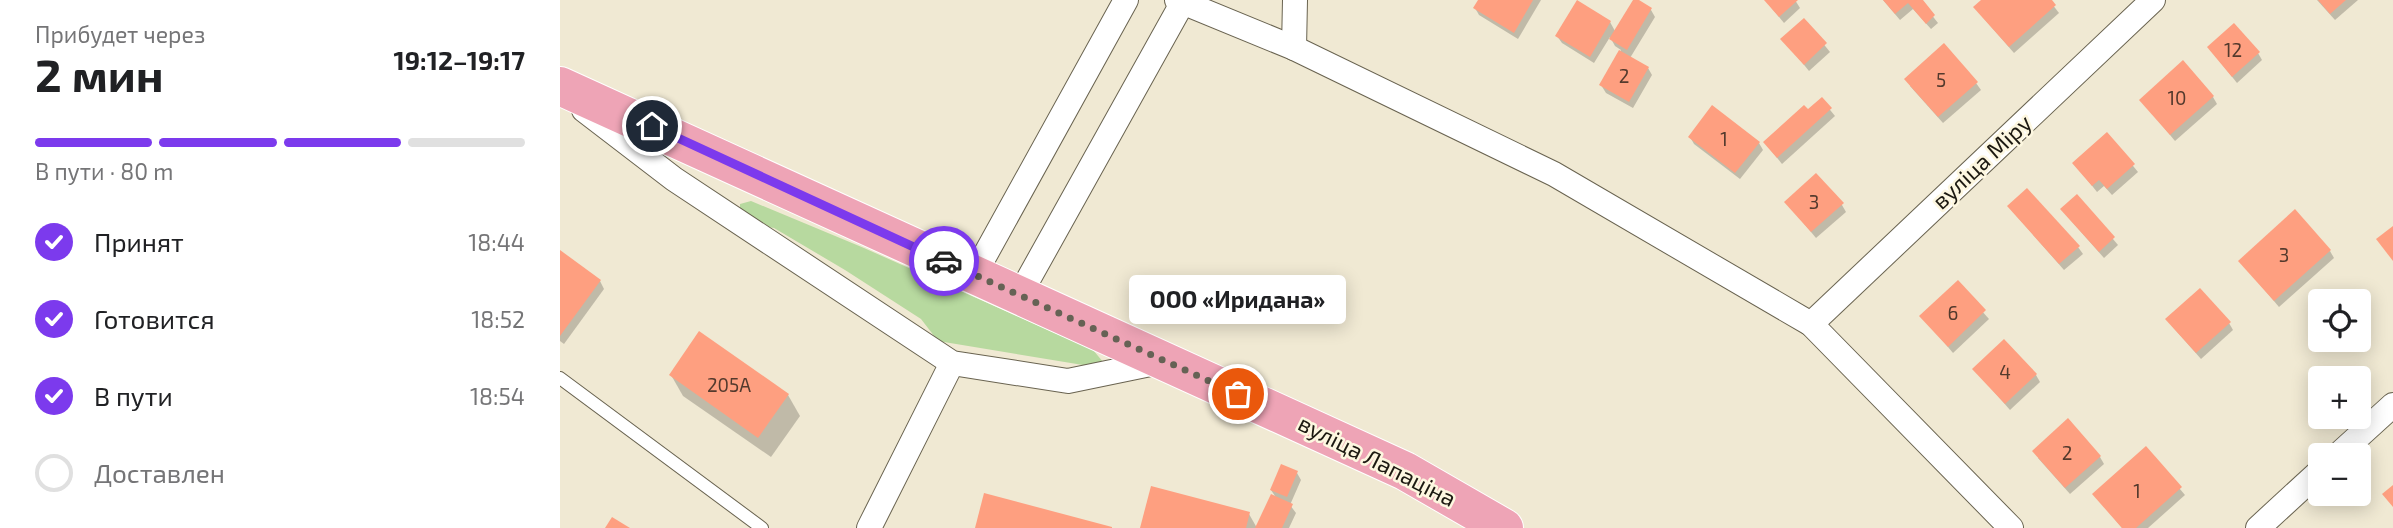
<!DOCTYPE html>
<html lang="ru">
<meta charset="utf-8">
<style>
body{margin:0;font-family:"Exo 2",sans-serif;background:#f2f2f2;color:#202124;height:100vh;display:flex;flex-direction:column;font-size:26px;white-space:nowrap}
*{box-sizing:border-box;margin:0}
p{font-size:23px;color:#757577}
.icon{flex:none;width:38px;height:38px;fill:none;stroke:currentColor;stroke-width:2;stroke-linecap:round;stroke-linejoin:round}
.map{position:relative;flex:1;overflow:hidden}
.panel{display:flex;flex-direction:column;background:#fff;width:560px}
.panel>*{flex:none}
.fabs{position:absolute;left:1748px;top:289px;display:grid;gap:14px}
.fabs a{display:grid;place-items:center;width:63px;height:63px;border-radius:7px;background:#fff;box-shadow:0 4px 18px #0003;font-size:35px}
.pin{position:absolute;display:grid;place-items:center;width:60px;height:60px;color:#fff;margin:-30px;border:4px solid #fff;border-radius:50%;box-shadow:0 2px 7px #0007}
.courier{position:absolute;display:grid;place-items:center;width:70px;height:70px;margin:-35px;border:5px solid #7c3aed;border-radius:50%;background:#fff;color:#222;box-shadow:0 2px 9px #0007}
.bubble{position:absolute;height:49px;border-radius:7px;background:#fff;box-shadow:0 4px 18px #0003;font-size:23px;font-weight:700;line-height:49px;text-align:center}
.headline em{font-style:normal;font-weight:700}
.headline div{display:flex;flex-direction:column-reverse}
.headline{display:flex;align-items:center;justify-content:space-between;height:119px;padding:0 35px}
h1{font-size:46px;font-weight:700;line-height:52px}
.bar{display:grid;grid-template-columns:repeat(4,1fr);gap:10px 7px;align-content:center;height:84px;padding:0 35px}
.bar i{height:9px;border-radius:5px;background:#e0e0e0}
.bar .selected{background:#7c3aed}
.bar p{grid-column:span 4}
ol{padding:0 35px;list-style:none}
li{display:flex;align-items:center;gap:21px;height:77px}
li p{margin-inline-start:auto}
li .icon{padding:7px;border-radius:50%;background:#7c3aed;color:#fff;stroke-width:4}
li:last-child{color:#757577}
li i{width:38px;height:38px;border:4px solid #e0e0e0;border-radius:50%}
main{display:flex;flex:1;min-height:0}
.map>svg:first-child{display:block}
.green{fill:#b7d99f}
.shadow{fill:#0003}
.building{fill:#fe9f80}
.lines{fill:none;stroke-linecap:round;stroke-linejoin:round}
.service-casing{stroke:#696350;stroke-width:14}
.minor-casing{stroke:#696350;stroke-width:26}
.primary-casing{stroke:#fff;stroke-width:40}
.service{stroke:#fff;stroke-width:12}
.minor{stroke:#fff;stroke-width:24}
.primary{stroke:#eea4b6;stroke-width:38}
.done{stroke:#666255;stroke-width:7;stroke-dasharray:0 12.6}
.route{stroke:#7c3aed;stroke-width:9}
.labels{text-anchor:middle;stroke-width:5;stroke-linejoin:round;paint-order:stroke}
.number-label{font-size:19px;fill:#543a2d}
.street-label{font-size:23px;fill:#1c1911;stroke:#fdf7e0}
</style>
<main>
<section class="panel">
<div class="headline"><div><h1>2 мин</h1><p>Прибудет через</p></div><em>19:12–19:17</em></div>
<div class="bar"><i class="selected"></i><i class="selected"></i><i class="selected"></i><i></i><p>В пути · 80 m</p></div>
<ol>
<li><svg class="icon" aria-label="check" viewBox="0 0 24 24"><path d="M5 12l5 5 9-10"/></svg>Принят<p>18:44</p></li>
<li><svg class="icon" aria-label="check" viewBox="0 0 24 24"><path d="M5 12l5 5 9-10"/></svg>Готовится<p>18:52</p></li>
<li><svg class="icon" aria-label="check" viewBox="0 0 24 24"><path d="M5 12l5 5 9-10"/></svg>В пути<p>18:54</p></li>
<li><i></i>Доставлен</li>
</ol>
</section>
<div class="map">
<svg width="1833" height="528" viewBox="0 0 1833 528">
<rect width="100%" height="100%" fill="#f0e9d3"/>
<polygon class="green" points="191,201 304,248 533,350 544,363 529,366 378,341 361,319 285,270 214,228 195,225 180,214 180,204"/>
<g class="shadow">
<polygon points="920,0 981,0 958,39 919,15 915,8"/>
<polygon points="1075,0 1091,10 1095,17 1070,58 1088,68 1092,75 1073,108 1046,93 1041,85 1061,50 1055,46 1050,37 1034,63 1002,43 997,36 1050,22 1055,31"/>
<polygon points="1205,0 1235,0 1240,8 1224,23"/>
<polygon points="1323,0 1360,0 1378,23 1371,29 1353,9 1340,20"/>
<polygon points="1424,0 1489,0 1499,13 1454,53 1420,14"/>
<polygon points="1757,0 1798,0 1775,20"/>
<polygon points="1244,20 1270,52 1249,71 1223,39"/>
<polygon points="1649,48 1698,53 1702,60 1677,83"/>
<polygon points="1416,83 1421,90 1383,123 1350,86"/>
<polygon points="1653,97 1657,104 1615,141 1581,100"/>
<polygon points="1262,100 1275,116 1222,164 1205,143"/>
<polygon points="1547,134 1578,172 1552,195 1544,186 1537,192 1514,163"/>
<polygon points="1130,137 1199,143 1203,150 1180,179 1134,144"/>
<polygon points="1517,196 1558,245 1544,258 1507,216"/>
<polygon points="1226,202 1282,205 1286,212 1256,238"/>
<polygon points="1454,213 1518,247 1523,254 1504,270"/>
<polygon points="1770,251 1774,258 1719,307 1680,261"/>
<polygon points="0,252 40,281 44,289 4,344 0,341"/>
<polygon points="1397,283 1429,319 1393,353 1362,316"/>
<polygon points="1669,323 1673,330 1641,359 1612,326"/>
<polygon points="1415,370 1476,375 1480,382 1450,410"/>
<polygon points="111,375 228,395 240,416 211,457 123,396"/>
<polygon points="1586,449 1625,495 1588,528 1562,528 1535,495"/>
<polygon points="1540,457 1544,464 1510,494 1478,458"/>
<polygon points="737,473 741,480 730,505 736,513 729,528 582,528 689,514 697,528 717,499 711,490"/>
</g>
<g class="building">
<polygon points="918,0 973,0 954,33 913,8"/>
<polygon points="1017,0 1051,21 1030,57 995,36"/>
<polygon points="1073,0 1079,0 1092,8 1067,50 1049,39"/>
<polygon points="1204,0 1238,0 1219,17"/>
<polygon points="1323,0 1363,0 1375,15 1366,24 1348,3 1335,14"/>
<polygon points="1421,0 1492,0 1496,5 1449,47 1413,7"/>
<polygon points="1758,0 1786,0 1770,14"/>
<polygon points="1244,18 1267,43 1244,65 1220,39"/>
<polygon points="1674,23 1700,52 1672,77 1647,47"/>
<polygon points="1384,43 1418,82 1378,117 1344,79"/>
<polygon points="1059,50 1089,67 1069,102 1039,85"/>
<polygon points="1623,60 1654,96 1610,135 1579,100"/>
<polygon points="1262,97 1272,108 1217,158 1203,142 1244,105 1248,109"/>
<polygon points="1152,105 1200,142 1175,173 1128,137"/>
<polygon points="1547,132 1575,164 1547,189 1539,180 1532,186 1512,163"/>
<polygon points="1256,173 1284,203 1251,232 1224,202"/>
<polygon points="1467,188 1520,246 1499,264 1447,206"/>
<polygon points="1517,194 1555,237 1539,252 1500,209"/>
<polygon points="1735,209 1771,250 1714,301 1678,261"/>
<polygon points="1833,226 1833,261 1816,239"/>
<polygon points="0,250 41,280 0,336"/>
<polygon points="1398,280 1426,310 1388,347 1359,316"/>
<polygon points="1640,288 1671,322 1636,353 1605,319"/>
<polygon points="139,331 229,394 198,438 109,375"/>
<polygon points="1444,339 1477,374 1445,404 1412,369"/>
<polygon points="1508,418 1541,456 1505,488 1472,451"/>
<polygon points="1586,446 1622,487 1576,528 1562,528 1532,494"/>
<polygon points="721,464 738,471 727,497 710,490"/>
<polygon points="1833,485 1833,507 1822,494"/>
<polygon points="591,486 690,512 686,528 580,528"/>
<polygon points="424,493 552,527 552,528 415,528"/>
<polygon points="711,494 733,504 722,528 695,528"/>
<polygon points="52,517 70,528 45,528"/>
</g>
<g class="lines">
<g class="service-casing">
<polyline id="service" points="0,378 202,528"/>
</g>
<g class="minor-casing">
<g id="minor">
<polyline points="617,0 734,48 994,174 1251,324 1451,528"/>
<polyline points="734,48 735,0"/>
<polyline points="24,110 114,179 392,363 508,381 605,361"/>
<polyline points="414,275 566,0"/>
<polyline points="459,296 624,0"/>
<polyline points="1251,324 1593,0"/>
<polyline points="1778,455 1833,405"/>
<polyline points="309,528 392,363"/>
<polyline points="1698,528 1760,471"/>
</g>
</g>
<g class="primary-casing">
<polyline id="primary" points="0,86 845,471 944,528"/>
</g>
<use href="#service" class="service"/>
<use href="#minor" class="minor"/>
<use href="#primary" class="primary"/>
</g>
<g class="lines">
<polyline class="done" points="384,261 678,394"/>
<polyline class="route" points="92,126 384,261"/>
</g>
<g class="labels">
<g class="number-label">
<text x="1673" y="57">12</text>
<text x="1064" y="83">2</text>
<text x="1381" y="87">5</text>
<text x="1617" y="105">10</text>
<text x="1164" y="146">1</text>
<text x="1254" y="209">3</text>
<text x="1724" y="262">3</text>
<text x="1393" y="320">6</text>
<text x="1445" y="379">4</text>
<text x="169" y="392">205А</text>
<text x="1507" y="460">2</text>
<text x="1577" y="498">1</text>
</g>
<g class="street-label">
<text transform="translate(1422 162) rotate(-43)" y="8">вуліца Міру</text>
<text transform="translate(817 461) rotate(27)" y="8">вуліца Лапаціна</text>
</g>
</g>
</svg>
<div class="fabs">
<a><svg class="icon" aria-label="locate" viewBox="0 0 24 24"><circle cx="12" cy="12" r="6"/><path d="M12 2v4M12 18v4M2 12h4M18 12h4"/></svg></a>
<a>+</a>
<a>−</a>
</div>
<div class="pin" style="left:678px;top:394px;background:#ea580c"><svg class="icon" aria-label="bag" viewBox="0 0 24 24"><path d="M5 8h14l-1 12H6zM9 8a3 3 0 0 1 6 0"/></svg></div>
<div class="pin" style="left:92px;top:126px;background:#1f2937"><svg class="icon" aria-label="home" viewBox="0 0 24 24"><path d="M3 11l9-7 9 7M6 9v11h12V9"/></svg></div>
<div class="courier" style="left:384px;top:261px"><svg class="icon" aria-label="car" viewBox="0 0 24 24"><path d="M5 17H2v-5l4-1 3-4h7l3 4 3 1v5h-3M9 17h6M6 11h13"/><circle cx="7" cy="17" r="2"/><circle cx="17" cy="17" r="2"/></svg></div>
<div class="bubble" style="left:569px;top:275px;width:217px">ООО «Иридана»</div>
</div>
</main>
